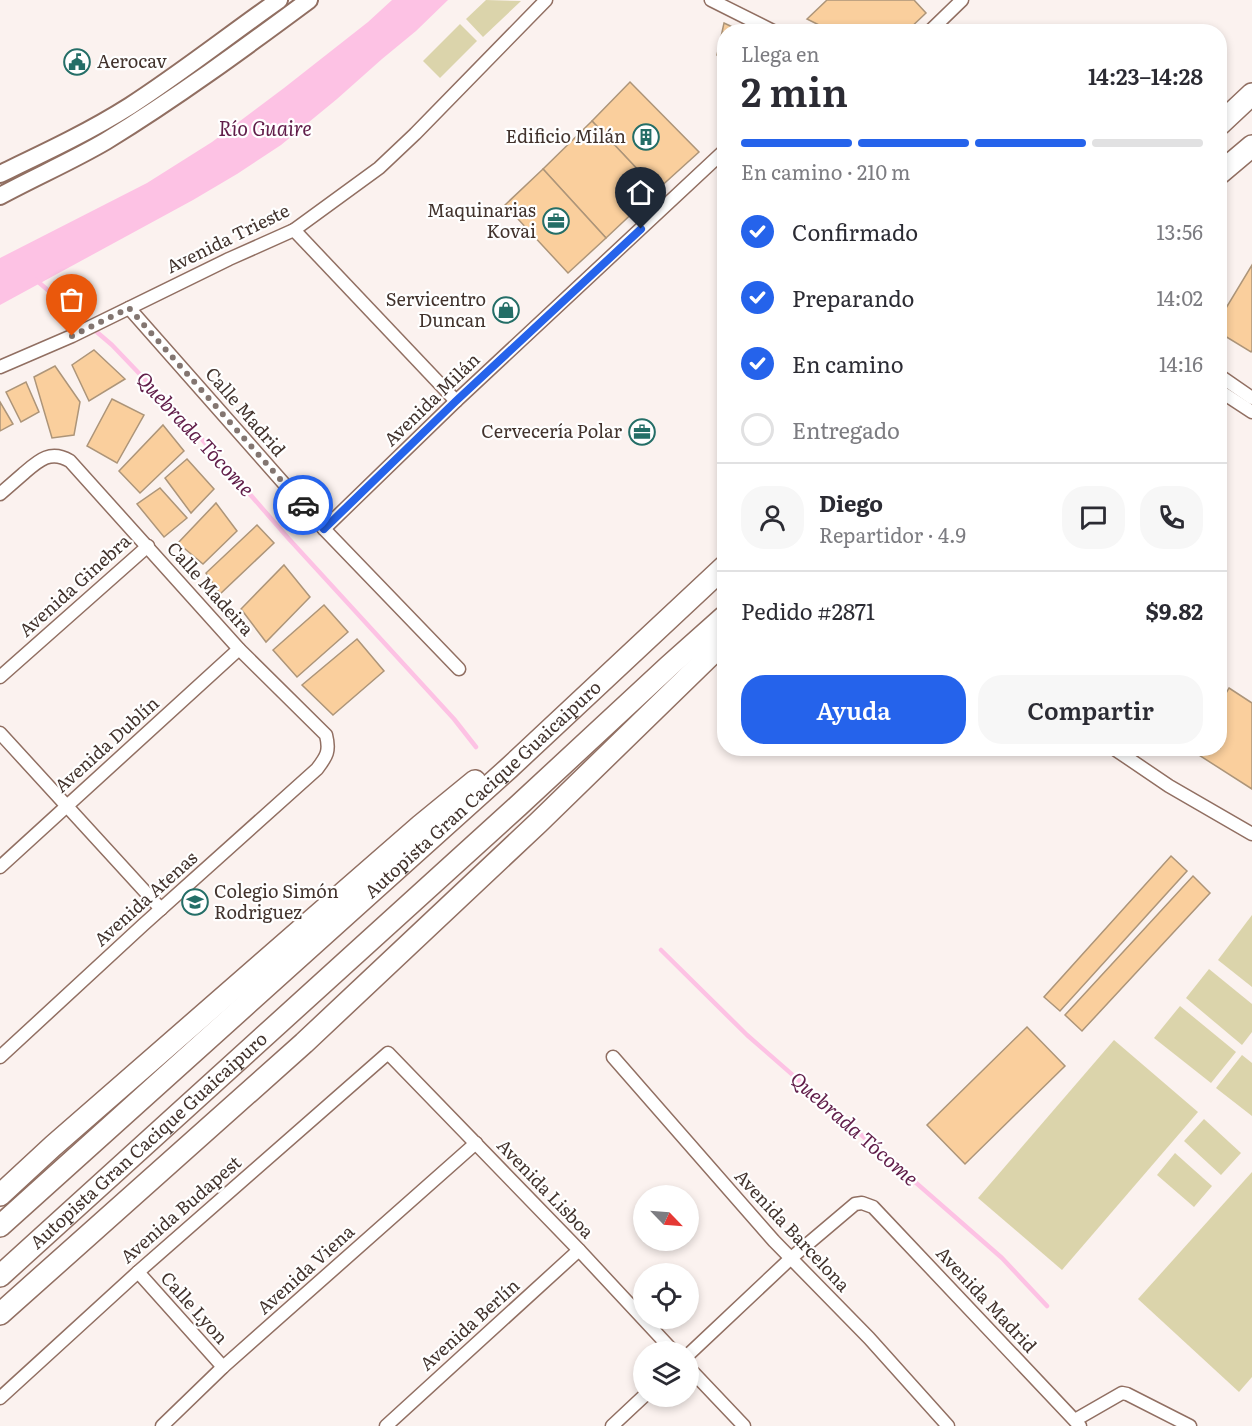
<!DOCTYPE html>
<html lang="es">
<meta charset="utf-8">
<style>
body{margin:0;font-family:Literata,serif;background:#f7f7f7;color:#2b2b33;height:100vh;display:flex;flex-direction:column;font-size:22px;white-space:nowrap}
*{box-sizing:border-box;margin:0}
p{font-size:20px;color:#7c7c81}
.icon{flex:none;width:33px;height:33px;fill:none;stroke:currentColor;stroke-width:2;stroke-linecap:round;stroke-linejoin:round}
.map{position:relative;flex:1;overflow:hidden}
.drawer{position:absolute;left:717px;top:24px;width:510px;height:732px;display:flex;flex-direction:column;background:#fff;border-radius:24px;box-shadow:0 3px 9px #0003}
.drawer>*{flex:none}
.needle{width:39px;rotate:115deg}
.tools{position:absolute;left:633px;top:1185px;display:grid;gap:12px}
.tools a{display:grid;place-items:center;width:66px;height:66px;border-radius:50%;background:#fff;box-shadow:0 3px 9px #0003;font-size:30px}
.pin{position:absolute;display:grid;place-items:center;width:51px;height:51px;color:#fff;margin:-62px -26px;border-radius:50% 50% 50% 0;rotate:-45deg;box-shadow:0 0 6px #0007}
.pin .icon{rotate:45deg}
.courier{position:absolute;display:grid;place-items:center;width:60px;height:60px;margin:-30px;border:4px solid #2563eb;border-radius:50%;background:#fff;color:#222;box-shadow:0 2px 8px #0007}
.summary em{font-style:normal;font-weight:600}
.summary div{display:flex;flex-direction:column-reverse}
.summary{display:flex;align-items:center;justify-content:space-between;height:102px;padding:0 24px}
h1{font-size:39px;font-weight:600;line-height:45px}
.bar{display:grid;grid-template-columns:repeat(4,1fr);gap:9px 6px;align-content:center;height:72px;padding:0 24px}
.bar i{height:8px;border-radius:4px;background:#e1e1e2}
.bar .on{background:#2563eb}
.bar p{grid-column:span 4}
.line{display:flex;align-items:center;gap:15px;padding:0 24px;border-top:2px solid #e1e1e2}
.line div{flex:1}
.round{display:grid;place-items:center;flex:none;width:63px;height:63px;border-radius:24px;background:#f7f7f7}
ol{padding:0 24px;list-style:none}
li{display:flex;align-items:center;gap:18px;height:66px}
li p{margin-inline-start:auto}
li .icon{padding:6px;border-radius:50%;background:#2563eb;color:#fff;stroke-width:4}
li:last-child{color:#7c7c81}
li i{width:33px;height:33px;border:3px solid #e1e1e2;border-radius:50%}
.action{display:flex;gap:12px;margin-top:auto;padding:12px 24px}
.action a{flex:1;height:69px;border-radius:24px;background:#2563eb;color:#fff;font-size:24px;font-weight:600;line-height:69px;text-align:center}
.action a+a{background:#f7f7f7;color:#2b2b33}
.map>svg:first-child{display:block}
.green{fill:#dbd4ab}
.water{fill:#fdc2e4}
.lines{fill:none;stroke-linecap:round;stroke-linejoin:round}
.stream{stroke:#fdc2e4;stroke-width:4.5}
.building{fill:#facf9d;stroke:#ad9579;stroke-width:1.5}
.street-casing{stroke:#916f62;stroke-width:15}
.secondary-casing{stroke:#916f62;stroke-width:20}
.highway-casing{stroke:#916f62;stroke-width:24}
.street{stroke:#fff;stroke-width:12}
.secondary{stroke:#fff;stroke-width:16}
.highway{stroke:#fff;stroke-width:21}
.done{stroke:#837671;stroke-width:6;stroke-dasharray:0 10.8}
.route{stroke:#2563eb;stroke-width:8}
.labels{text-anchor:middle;stroke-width:4.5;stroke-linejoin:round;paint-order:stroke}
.poi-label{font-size:18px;fill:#42332d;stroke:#fff;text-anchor:end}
.street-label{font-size:18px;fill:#42332d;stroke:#fff}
.water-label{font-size:20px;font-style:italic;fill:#601d49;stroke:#fff}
</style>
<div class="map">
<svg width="1252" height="1426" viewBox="0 0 1252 1426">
<rect width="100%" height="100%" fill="#fbf2ef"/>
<g class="green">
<polygon points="486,0 521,1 483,37 466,19"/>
<polygon points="460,24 477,41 440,78 423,61"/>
<polygon points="1252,915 1252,987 1218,960"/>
<polygon points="1209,969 1252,1004 1252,1032 1242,1045 1186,998"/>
<polygon points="1180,1006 1236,1052 1211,1083 1154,1038"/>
<polygon points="1114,1040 1198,1112 1062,1270 978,1198"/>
<polygon points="1242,1055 1252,1063 1252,1116 1216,1088"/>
<polygon points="1204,1119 1241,1153 1221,1175 1184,1141"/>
<polygon points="1175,1153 1212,1186 1194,1207 1157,1175"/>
<polygon points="1252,1172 1252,1377 1239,1392 1138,1299"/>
</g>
<polygon class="water" points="392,0 448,0 416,31 382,59 337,99 281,145 237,174 193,200 0,305 0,258 147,183 212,142 284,88 368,22"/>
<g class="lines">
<g class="stream">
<polyline points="36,280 112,345 199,436 289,539 454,719 476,747"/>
<polyline points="661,950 747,1035 1002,1258 1047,1306"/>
</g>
</g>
<g class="building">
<polygon points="827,0 914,0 926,13 906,32 833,32 807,19"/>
<polygon points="724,23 743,32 724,32 724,63 717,55"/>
<polygon points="630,82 699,152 657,190 592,121"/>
<polygon points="592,121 657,190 606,238 543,169"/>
<polygon points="543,169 606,238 568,273 505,205"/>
<polygon points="1252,265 1252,350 1251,352 1220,333 1220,318"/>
<polygon points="94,350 125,379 89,401 72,365"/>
<polygon points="55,366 80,402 74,435 52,438 34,377"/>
<polygon points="26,382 39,412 21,422 6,392"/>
<polygon points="112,399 144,415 117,463 87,446"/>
<polygon points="0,402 13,424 0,431"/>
<polygon points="163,425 184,451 140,493 119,471"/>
<polygon points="187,459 214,489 191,513 165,478"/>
<polygon points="160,488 187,518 164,537 137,504"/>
<polygon points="216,503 237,531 203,564 178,543"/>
<polygon points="257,525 274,543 220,594 206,573"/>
<polygon points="284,565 310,597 266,642 241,609"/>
<polygon points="324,605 348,632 297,677 273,650"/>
<polygon points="357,639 384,671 333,715 302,685"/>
<polygon points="1229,688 1252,703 1252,789 1191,750 1192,748 1220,748 1220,704"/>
<polygon points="1171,856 1187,871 1060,1011 1044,997"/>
<polygon points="1193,876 1210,893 1082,1031 1065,1015"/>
<polygon points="1027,1027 1065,1066 965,1164 927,1125"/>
</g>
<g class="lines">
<g class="street-casing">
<g id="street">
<polyline points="711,0 775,32"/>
<polyline points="929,32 962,0"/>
<polyline points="294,230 456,401"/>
<polyline points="129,308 324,529 459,669"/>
<polyline points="0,367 72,336 229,259 294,230 379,168 415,134 546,0"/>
<polyline points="1220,376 1252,398"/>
<polyline points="1220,391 1252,412"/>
<path d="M0,494C8,487 15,481 23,474C38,461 50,449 70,461L239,649L326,735C330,751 327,756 317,769L143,925L0,1057"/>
<polyline points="324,529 456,401 724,151"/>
<polyline points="0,677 148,546"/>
<polyline points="0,733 161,909"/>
<polyline points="1113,748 1169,786 1252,834"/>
<polyline points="0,867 239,649"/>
<polyline points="613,1057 774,1241 869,1338 948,1426"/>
<polyline points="138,1272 223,1367"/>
<polyline points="688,1355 790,1259 855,1204 862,1203 873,1207 1080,1426"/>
<polyline points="688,1367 744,1426"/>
<polyline points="0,1398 138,1272 388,1053 579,1250 674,1352"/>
<polyline points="1075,1420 1122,1393 1127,1394 1190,1426"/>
<polyline points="162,1426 223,1367 476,1143"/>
<polyline points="386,1426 579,1250"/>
<polyline points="612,1426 644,1396"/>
</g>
</g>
<g class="secondary-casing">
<g id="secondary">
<path d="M0,174C44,153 89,132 130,106C181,73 229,35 279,0"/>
<path d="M0,196C35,177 72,161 106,141C176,98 243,49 309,0"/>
</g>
</g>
<g class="highway-casing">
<g id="highway">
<polyline points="1220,124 1252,94"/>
<polyline points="1220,173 1252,146"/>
<polyline points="0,1195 53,1146 420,826 475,781"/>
<path id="s1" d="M0,1226L509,768L724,567"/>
<path id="s2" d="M0,1276L518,806L669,666L724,617"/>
<polyline points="0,1314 304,1043 538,823 724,642"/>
</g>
</g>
<use href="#street" class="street"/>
<use href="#secondary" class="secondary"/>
<use href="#highway" class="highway"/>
</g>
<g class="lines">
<polyline class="done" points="72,336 129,308 303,505"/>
<polyline class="route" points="303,505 324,529 456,401 641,229"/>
</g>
<defs>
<g id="civic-ring" transform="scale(1.35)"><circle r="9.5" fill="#fff" stroke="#246e67" stroke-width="1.5"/><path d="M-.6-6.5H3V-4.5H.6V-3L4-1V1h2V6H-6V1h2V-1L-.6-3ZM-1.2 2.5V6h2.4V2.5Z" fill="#246e67"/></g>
<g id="building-ring" transform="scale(1.35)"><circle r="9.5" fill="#fff" stroke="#246e67" stroke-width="1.5"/><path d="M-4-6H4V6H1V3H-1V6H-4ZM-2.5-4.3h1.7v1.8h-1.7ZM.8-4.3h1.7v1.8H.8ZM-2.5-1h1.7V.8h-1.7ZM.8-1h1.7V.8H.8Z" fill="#246e67"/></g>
<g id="office-ring" transform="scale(1.35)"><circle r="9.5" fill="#fff" stroke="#246e67" stroke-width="1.5"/><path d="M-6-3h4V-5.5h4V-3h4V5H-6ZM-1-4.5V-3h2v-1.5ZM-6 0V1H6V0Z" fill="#246e67"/></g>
<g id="shop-ring" transform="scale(1.35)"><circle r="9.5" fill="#fff" stroke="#246e67" stroke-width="1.5"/><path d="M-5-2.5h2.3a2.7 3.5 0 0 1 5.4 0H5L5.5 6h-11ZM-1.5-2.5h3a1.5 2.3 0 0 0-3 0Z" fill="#246e67"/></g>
<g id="school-ring" transform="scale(1.35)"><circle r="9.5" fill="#fff" stroke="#246e67" stroke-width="1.5"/><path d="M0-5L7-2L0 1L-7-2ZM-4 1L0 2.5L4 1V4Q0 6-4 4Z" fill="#246e67"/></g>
</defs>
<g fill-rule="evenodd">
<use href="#civic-ring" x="77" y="62"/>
<use href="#building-ring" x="646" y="137"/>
<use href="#office-ring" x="556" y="221"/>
<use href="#shop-ring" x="506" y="310"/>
<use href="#office-ring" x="642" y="432"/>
<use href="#school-ring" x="195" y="902"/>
</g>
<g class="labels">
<g class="poi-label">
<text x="97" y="68" text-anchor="start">Aerocav</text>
<text x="626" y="143">Edificio Milán</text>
<text x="536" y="217">Maquinarias<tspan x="536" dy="21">Kovai</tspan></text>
<text x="486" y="306">Servicentro<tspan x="486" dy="21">Duncan</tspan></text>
<text x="622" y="438">Cervecería Polar</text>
<text x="214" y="898" text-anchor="start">Colegio Simón<tspan x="214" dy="21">Rodriguez</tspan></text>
</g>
<g class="street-label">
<text transform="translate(228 239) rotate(-26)" y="6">Avenida Trieste</text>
<text transform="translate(432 400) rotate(-44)" y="6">Avenida Milán</text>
<text transform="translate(245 412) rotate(49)" y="6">Calle Madrid</text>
<text transform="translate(75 586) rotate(-42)" y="6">Avenida Ginebra</text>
<text transform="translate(210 589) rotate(48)" y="6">Calle Madeira</text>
<text transform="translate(107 745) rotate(-42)" y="6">Avenida Dublín</text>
<text dy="6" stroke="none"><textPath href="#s1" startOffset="651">Autopista Gran Cacique Guaicaipuro</textPath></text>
<text transform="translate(146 899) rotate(-42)" y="6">Avenida Atenas</text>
<text dy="6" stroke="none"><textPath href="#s2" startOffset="201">Autopista Gran Cacique Guaicaipuro</textPath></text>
<text transform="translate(545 1189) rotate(46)" y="6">Avenida Lisboa</text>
<text transform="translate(181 1210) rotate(-41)" y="6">Avenida Budapest</text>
<text transform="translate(792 1231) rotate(47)" y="6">Avenida Barcelona</text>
<text transform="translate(306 1270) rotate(-42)" y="6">Avenida Viena</text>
<text transform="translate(986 1300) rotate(47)" y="6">Avenida Madrid</text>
<text transform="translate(194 1308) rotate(48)" y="6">Calle Lyon</text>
<text transform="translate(470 1325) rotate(-42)" y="6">Avenida Berlín</text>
</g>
<g class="water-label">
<text x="265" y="136">Río Guaire</text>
<text transform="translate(195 434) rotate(47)" y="7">Quebrada Tócome</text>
<text transform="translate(854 1129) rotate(41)" y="7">Quebrada Tócome</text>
</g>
</g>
</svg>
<div class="tools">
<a><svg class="needle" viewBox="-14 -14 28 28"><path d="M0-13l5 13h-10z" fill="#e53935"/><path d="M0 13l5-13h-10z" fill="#7c7c81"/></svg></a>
<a><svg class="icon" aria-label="locate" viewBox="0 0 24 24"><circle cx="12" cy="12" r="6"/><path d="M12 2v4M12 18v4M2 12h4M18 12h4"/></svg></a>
<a><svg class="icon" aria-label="layers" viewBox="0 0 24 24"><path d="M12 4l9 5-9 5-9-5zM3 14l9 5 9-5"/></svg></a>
</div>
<div class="pin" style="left:72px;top:336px;background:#ea580c"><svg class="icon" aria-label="bag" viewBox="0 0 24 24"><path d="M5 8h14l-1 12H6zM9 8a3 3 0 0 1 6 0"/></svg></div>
<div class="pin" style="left:641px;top:229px;background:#1f2937"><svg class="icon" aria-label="home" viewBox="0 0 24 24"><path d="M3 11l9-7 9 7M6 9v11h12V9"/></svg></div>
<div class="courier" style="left:303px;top:505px"><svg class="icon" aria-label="car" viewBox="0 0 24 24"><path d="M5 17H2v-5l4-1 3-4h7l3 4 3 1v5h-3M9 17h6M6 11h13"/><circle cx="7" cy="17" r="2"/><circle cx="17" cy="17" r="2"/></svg></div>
<section class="drawer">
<div class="summary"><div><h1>2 min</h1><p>Llega en</p></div><em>14:23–14:28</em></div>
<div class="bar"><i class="on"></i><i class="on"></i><i class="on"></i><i></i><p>En camino · 210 m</p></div>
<ol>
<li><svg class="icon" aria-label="check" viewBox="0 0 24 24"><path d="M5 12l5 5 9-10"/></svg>Confirmado<p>13:56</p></li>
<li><svg class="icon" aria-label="check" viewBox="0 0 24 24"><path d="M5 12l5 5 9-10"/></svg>Preparando<p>14:02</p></li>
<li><svg class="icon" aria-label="check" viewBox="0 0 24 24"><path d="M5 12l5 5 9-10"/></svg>En camino<p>14:16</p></li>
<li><i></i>Entregado</li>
</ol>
<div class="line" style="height:108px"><a class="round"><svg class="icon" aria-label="person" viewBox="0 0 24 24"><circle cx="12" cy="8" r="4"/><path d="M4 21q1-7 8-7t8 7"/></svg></a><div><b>Diego</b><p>Repartidor · 4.9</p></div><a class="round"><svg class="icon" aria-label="chat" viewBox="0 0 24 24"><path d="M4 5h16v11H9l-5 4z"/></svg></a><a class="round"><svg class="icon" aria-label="phone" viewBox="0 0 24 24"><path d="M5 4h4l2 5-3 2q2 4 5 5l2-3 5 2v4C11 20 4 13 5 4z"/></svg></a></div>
<div class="line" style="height:78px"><div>Pedido #2871</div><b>$9.82</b></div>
<div class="action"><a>Ayuda</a><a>Compartir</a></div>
</section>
</div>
